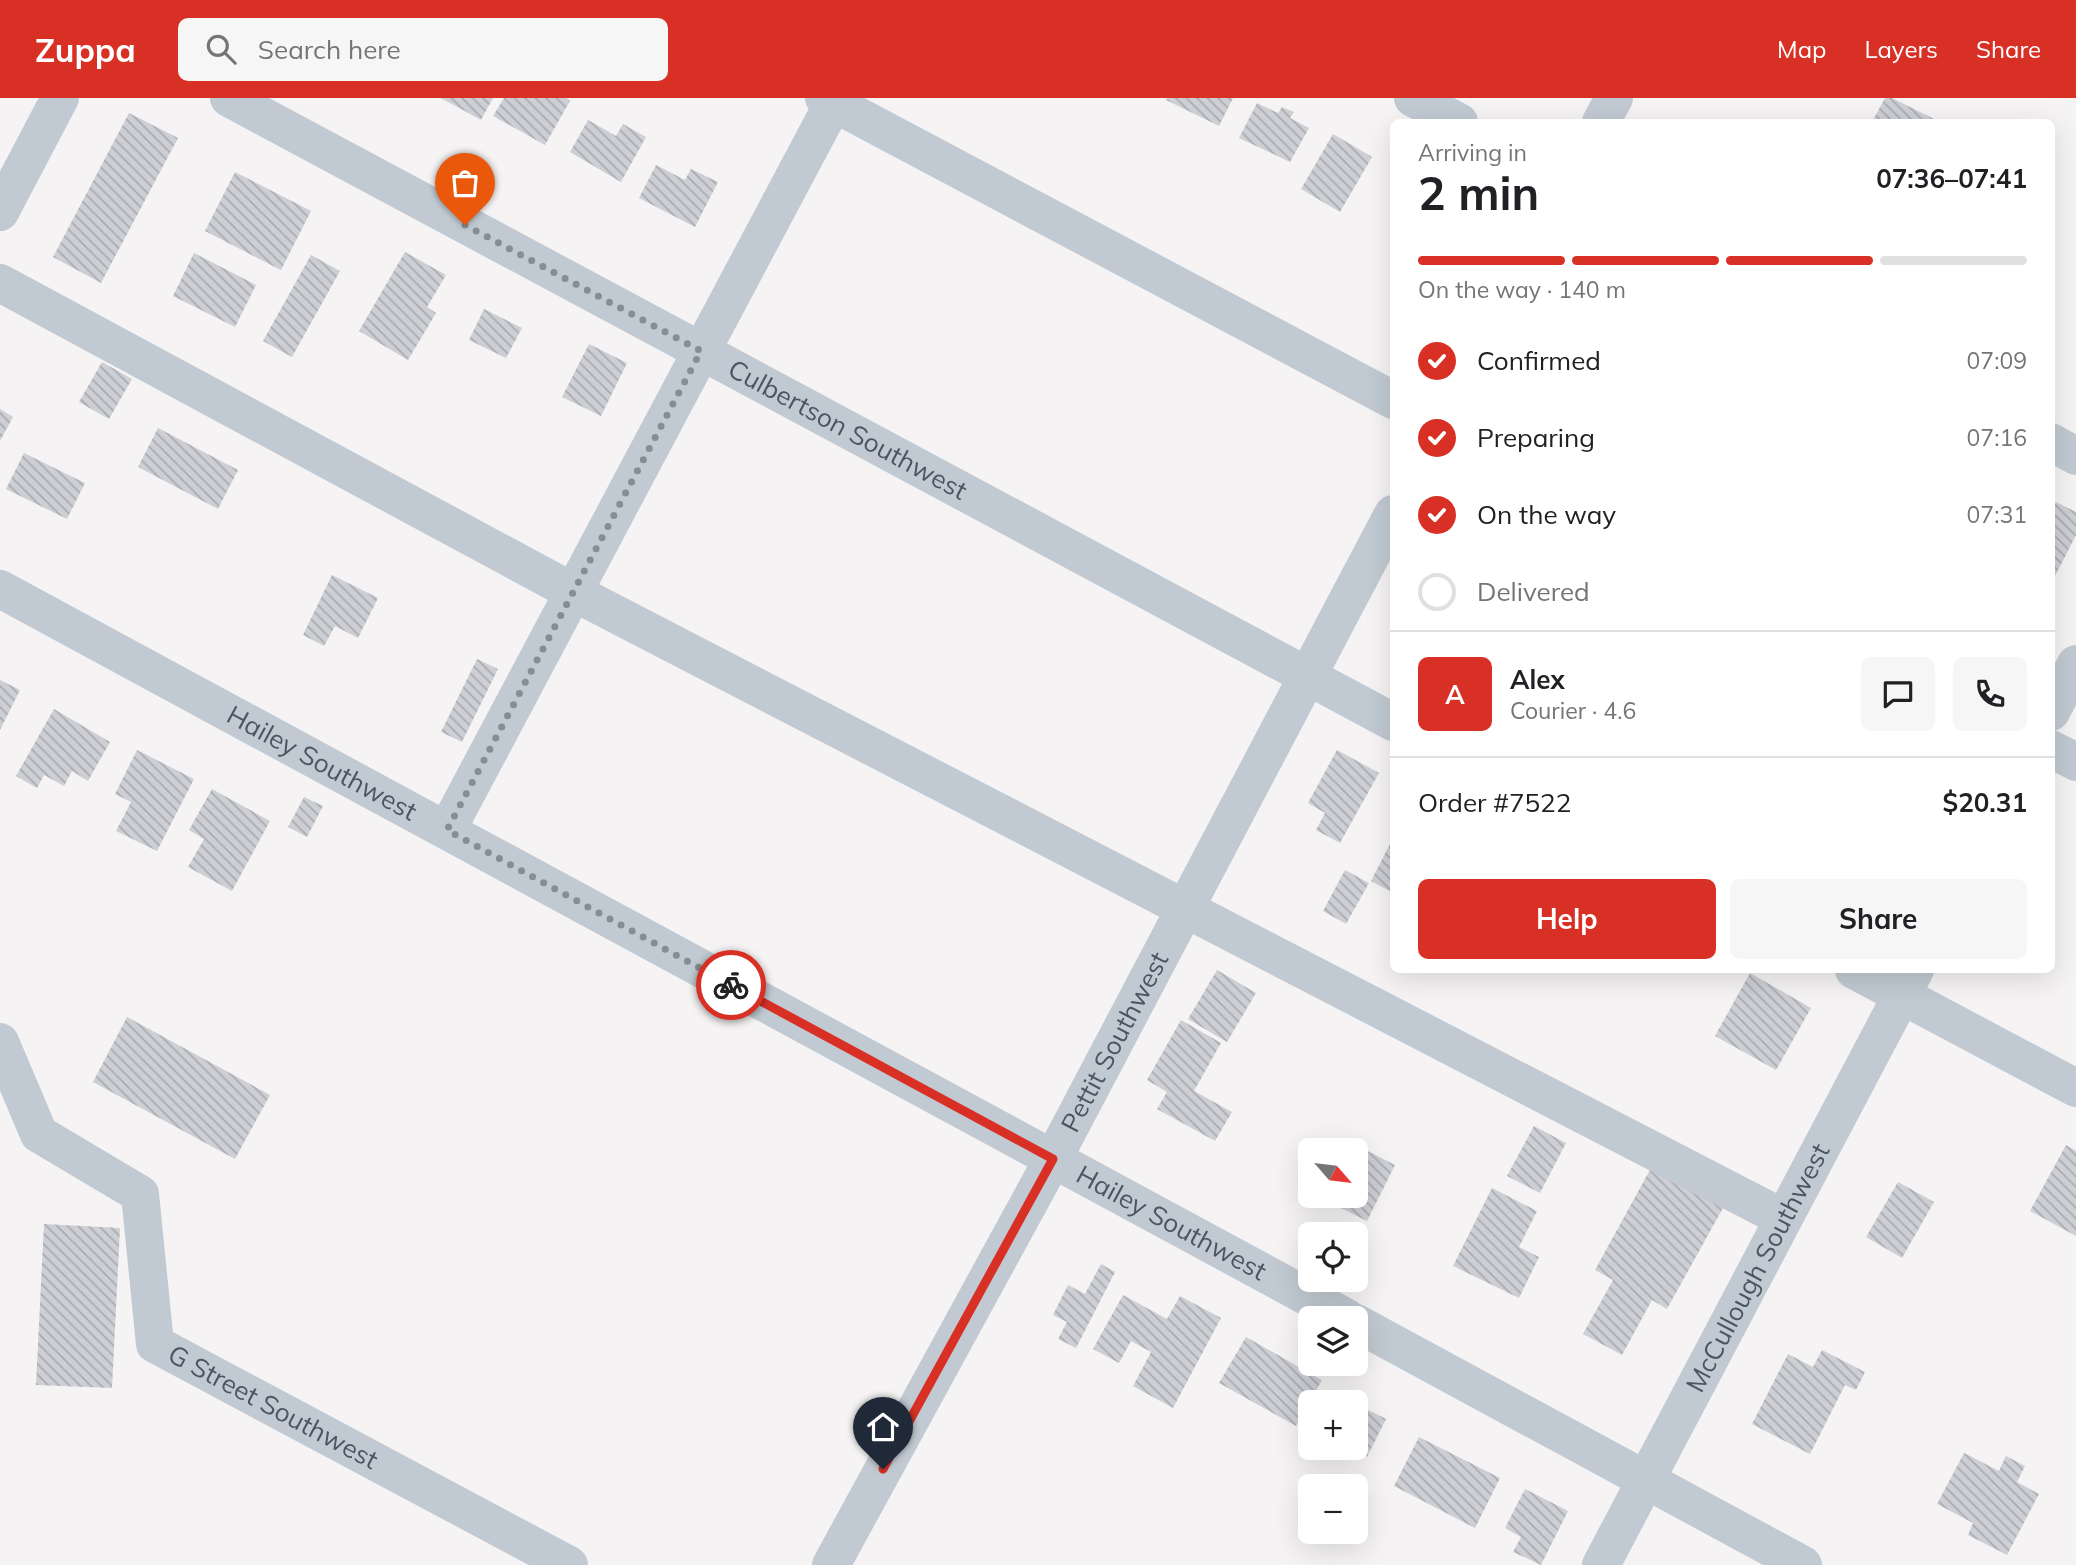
<!DOCTYPE html>
<meta charset="utf-8">
<style>
body{margin:0;font-family:Mulish,sans-serif;background:#f6f6f6;color:#202124;height:100vh;display:flex;flex-direction:column;font-size:26px;white-space:nowrap}
*{box-sizing:border-box;margin:0}
p{font-size:23px;color:#757577}
.icon{flex:none;width:38px;height:38px;fill:none;stroke:currentColor;stroke-width:2;stroke-linecap:round;stroke-linejoin:round}
.map{position:relative;flex:1;overflow:hidden}
.panel{position:absolute;left:1390px;top:21px;width:665px;height:854px;display:flex;flex-direction:column;background:#fff;border-radius:10px;box-shadow:0 7px 28px #0002}
.panel>*{flex:none}
.needle{width:46px;rotate:118deg}
.buttons{position:absolute;left:1298px;top:1040px;display:grid;gap:14px}
.buttons a{display:grid;place-items:center;width:70px;height:70px;border-radius:10px;background:#fff;box-shadow:0 7px 28px #0002;font-size:35px}
.pin{position:absolute;display:grid;place-items:center;width:60px;height:60px;color:#fff;margin:-72px -30px;border-radius:50% 50% 50% 0;rotate:-45deg;box-shadow:0 0 7px #0007}
.pin .icon{rotate:45deg}
.courier{position:absolute;display:grid;place-items:center;width:70px;height:70px;margin:-35px;border:5px solid #d93025;border-radius:50%;background:#fff;color:#222;box-shadow:0 2px 9px #0007}
.summary em{font-style:normal;font-weight:700}
.summary div{display:flex;flex-direction:column-reverse}
.summary{display:flex;align-items:center;justify-content:space-between;height:119px;padding:0 28px}
h1{font-size:46px;font-weight:700;line-height:52px}
.bar{display:grid;grid-template-columns:repeat(4,1fr);gap:10px 7px;align-content:center;height:84px;padding:0 28px}
.bar i{height:9px;border-radius:5px;background:#e0e0e0}
.bar .selected{background:#d93025}
.bar p{grid-column:span 4}
.line{display:flex;align-items:center;gap:18px;padding:0 28px;border-top:2px solid #e0e0e0}
.line div{flex:1}
.round{display:grid;place-items:center;flex:none;width:74px;height:74px;border-radius:10px;background:#f6f6f6}
ol{padding:0 28px;list-style:none}
li{display:flex;align-items:center;gap:21px;height:77px}
li p{margin-inline-start:auto}
li .icon{padding:7px;border-radius:50%;background:#d93025;color:#fff;stroke-width:4}
li:last-child{color:#757577}
li i{width:38px;height:38px;border:4px solid #e0e0e0;border-radius:50%}
.action{display:flex;gap:14px;margin-top:auto;padding:14px 28px}
.action a{flex:1;height:80px;border-radius:10px;background:#d93025;color:#fff;font-size:28px;font-weight:700;line-height:80px;text-align:center}
.action a+a{background:#f6f6f6;color:#202124}
header{display:flex;align-items:center;gap:42px;box-sizing:border-box;height:98px;padding:0 35px;background:#d93025;color:#fff}
header strong{font-size:33px}
nav{display:flex;gap:38px;margin-inline-start:auto;font-size:24px}
.search{width:490px;height:63px;background:#f6f6f6;display:flex;align-items:center;gap:18px;box-sizing:border-box;padding:0 24px;border-radius:10px;color:#757577;font-size:26px}
.map>svg:first-child{display:block}
.building{fill:url(#building-back-hatch)}
.lines{fill:none;stroke-linecap:round;stroke-linejoin:round}
.minor{stroke:#c1cad2;stroke-width:38}
.done{stroke:#868d94;stroke-width:7;stroke-dasharray:0 12.6}
.route{stroke:#d93025;stroke-width:9}
.labels{text-anchor:middle;stroke-width:7;stroke-linejoin:round;paint-order:stroke}
.street-label{font-size:26px;fill:#4a5661;stroke:#fff}
</style>
<header>
<strong>Zuppa</strong>
<div class="search"><svg class="icon" aria-label="search" viewBox="0 0 24 24"><circle cx="10" cy="10" r="6"/><path d="M15 15l6 6"/></svg>Search here</div>
<nav><a>Map</a><a>Layers</a><a>Share</a></nav>
</header>
<div class="map">
<svg width="2076" height="1467" viewBox="0 0 2076 1467">
<defs>
<pattern id="building-back-hatch" width="6" height="6" patternUnits="userSpaceOnUse" patternTransform="scale(1.75)"><rect width="6" height="6" fill="#cdcfd5"/><path d="M-1 5l2 2M0 0l6 6M5-1l2 2" fill="none" stroke="#a8abb0"/></pattern>
</defs>
<rect width="100%" height="100%" fill="#f5f3f3"/>
<g class="building">
<polygon points="441,0 493,0 481,22"/>
<polygon points="504,0 566,0 570,3 545,47 493,18"/>
<polygon points="1168,0 1233,0 1219,28 1166,2"/>
<polygon points="1885,0 1892,0 1940,24 1872,24"/>
<polygon points="1257,5 1278,15 1282,9 1294,14 1290,20 1309,30 1290,64 1239,40"/>
<polygon points="129,15 178,40 101,185 53,159"/>
<polygon points="588,22 616,38 623,26 646,39 621,84 570,54"/>
<polygon points="1333,36 1372,59 1340,114 1301,91"/>
<polygon points="656,67 685,82 691,71 718,84 695,129 639,100"/>
<polygon points="235,74 311,113 281,172 205,133"/>
<polygon points="405,154 446,177 427,209 436,215 408,262 359,233"/>
<polygon points="194,155 256,187 235,229 173,198"/>
<polygon points="311,157 340,173 292,259 263,243"/>
<polygon points="484,211 522,230 506,260 469,242"/>
<polygon points="589,246 627,265 601,318 562,299"/>
<polygon points="102,264 132,281 109,321 79,304"/>
<polygon points="0,311 13,319 0,343"/>
<polygon points="158,330 238,372 218,411 138,369"/>
<polygon points="24,355 85,385 67,421 6,391"/>
<polygon points="2056,404 2076,414 2076,437 2051,486 2051,414"/>
<polygon points="332,477 378,500 358,540 335,528 324,548 303,537"/>
<polygon points="477,561 498,571 462,644 441,634"/>
<polygon points="0,582 20,592 0,632"/>
<polygon points="54,611 110,644 88,683 72,673 64,688 44,677 37,690 16,678"/>
<polygon points="137,652 194,681 157,753 116,733 131,704 115,696"/>
<polygon points="1337,652 1379,675 1340,745 1316,732 1325,715 1308,705"/>
<polygon points="212,691 270,723 232,793 188,769 204,741 189,732"/>
<polygon points="304,699 323,708 307,739 288,729"/>
<polygon points="1393,740 1393,795 1371,783"/>
<polygon points="1345,772 1369,785 1346,826 1323,813"/>
<polygon points="1217,872 1256,895 1227,944 1188,921"/>
<polygon points="1750,875 1811,910 1776,972 1715,938"/>
<polygon points="127,919 270,997 235,1061 93,984"/>
<polygon points="1181,922 1221,945 1194,993 1232,1014 1215,1043 1157,1011 1167,994 1147,982"/>
<polygon points="1534,1028 1566,1045 1540,1095 1507,1078"/>
<polygon points="1346,1042 1395,1067 1367,1123 1337,1108 1343,1097 1356,1097 1356,1052 1342,1052"/>
<polygon points="2066,1047 2076,1053 2076,1138 2030,1113"/>
<polygon points="1651,1070 1723,1110 1667,1211 1652,1202 1622,1257 1583,1236 1613,1182 1595,1172"/>
<polygon points="1898,1084 1934,1104 1902,1160 1866,1139"/>
<polygon points="1492,1090 1537,1113 1519,1149 1539,1159 1519,1200 1453,1168"/>
<polygon points="44,1126 120,1130 112,1290 36,1287"/>
<polygon points="1101,1166 1115,1174 1076,1250 1058,1241 1067,1224 1053,1217 1068,1187 1085,1196"/>
<polygon points="1123,1197 1167,1221 1180,1198 1221,1220 1173,1310 1133,1288 1151,1254 1131,1243 1119,1265 1093,1251"/>
<polygon points="1246,1239 1322,1282 1296,1328 1219,1285"/>
<polygon points="1822,1252 1865,1274 1856,1292 1845,1287 1810,1356 1752,1326 1788,1256 1813,1269"/>
<polygon points="1356,1306 1386,1321 1367,1359 1348,1349 1356,1349"/>
<polygon points="1419,1339 1500,1380 1475,1430 1394,1388"/>
<polygon points="1964,1355 1999,1373 2006,1358 2025,1368 2017,1384 2039,1396 2007,1457 1968,1437 1973,1425 1937,1406"/>
<polygon points="1525,1391 1568,1413 1541,1467 1513,1454 1521,1439 1505,1430"/>
</g>
<g class="lines">
<g class="minor">
<path id="s1" d="M229,0L1393,624"/>
<polyline points="824,0 1393,302"/>
<polyline points="1413,0 1459,24"/>
<polyline points="1601,24 1614,0"/>
<polyline points="0,114 60,0"/>
<polyline points="0,185 573,494 1783,1120"/>
<polyline points="2051,344 2076,358"/>
<path id="s2" d="M0,491L1347,1220"/>
<polyline points="2051,614 2076,566"/>
<polyline points="2051,651 2076,664"/>
<polyline points="447,732 836,0"/>
<polyline points="1854,872 2076,990"/>
<path id="s3" d="M0,944L39,1036L140,1096L155,1246L569,1467"/>
<polyline points="1356,1225 1803,1467"/>
<path id="s4" d="M831,1467L1053,1061L1393,416"/>
<path id="s5" d="M1601,1467L1915,872"/>
</g>
</g>
<g class="lines">
<polyline class="done" points="465,127 701,253 447,732 731,887"/>
<polyline class="route" points="731,887 1053,1061 883,1371"/>
</g>
<g class="labels">
<g class="street-label">
<text dy="9" stroke="none"><textPath href="#s1" startOffset="702">Culbertson Southwest</textPath></text>
<text dy="9" stroke="none"><textPath href="#s2" startOffset="366">Hailey Southwest</textPath></text>
<text dy="9" stroke="none"><textPath href="#s4" startOffset="595">Pettit Southwest</textPath></text>
<text dy="9" stroke="none"><textPath href="#s2" startOffset="1332">Hailey Southwest</textPath></text>
<text dy="9" stroke="none"><textPath href="#s5" startOffset="336">McCullough Southwest</textPath></text>
<text dy="9" stroke="none"><textPath href="#s3" startOffset="502">G Street Southwest</textPath></text>
</g>
</g>
</svg>
<div class="buttons">
<a><svg class="needle" viewBox="-14 -14 28 28"><path d="M0-13l5 13h-10z" fill="#e53935"/><path d="M0 13l5-13h-10z" fill="#757577"/></svg></a>
<a><svg class="icon" aria-label="locate" viewBox="0 0 24 24"><circle cx="12" cy="12" r="6"/><path d="M12 2v4M12 18v4M2 12h4M18 12h4"/></svg></a>
<a><svg class="icon" aria-label="layers" viewBox="0 0 24 24"><path d="M12 4l9 5-9 5-9-5zM3 14l9 5 9-5"/></svg></a>
<a>+</a>
<a>−</a>
</div>
<div class="pin" style="left:465px;top:127px;background:#ea580c"><svg class="icon" aria-label="bag" viewBox="0 0 24 24"><path d="M5 8h14l-1 12H6zM9 8a3 3 0 0 1 6 0"/></svg></div>
<div class="pin" style="left:883px;top:1371px;background:#1f2937"><svg class="icon" aria-label="home" viewBox="0 0 24 24"><path d="M3 11l9-7 9 7M6 9v11h12V9"/></svg></div>
<div class="courier" style="left:731px;top:887px"><svg class="icon" aria-label="bike" viewBox="0 0 24 24"><circle cx="6" cy="16" r="4"/><circle cx="18" cy="16" r="4"/><path d="M6 16l4-8h5l3 8M10 8l3 8H6M13 5h3"/></svg></div>
<section class="panel">
<div class="summary"><div><h1>2 min</h1><p>Arriving in</p></div><em>07:36–07:41</em></div>
<div class="bar"><i class="selected"></i><i class="selected"></i><i class="selected"></i><i></i><p>On the way · 140 m</p></div>
<ol>
<li><svg class="icon" aria-label="check" viewBox="0 0 24 24"><path d="M5 12l5 5 9-10"/></svg>Confirmed<p>07:09</p></li>
<li><svg class="icon" aria-label="check" viewBox="0 0 24 24"><path d="M5 12l5 5 9-10"/></svg>Preparing<p>07:16</p></li>
<li><svg class="icon" aria-label="check" viewBox="0 0 24 24"><path d="M5 12l5 5 9-10"/></svg>On the way<p>07:31</p></li>
<li><i></i>Delivered</li>
</ol>
<div class="line" style="height:126px"><b class="round" style="background:#d93025;color:#fff">A</b><div><b>Alex</b><p>Courier · 4.6</p></div><a class="round"><svg class="icon" aria-label="chat" viewBox="0 0 24 24"><path d="M4 5h16v11H9l-5 4z"/></svg></a><a class="round"><svg class="icon" aria-label="phone" viewBox="0 0 24 24"><path d="M5 4h4l2 5-3 2q2 4 5 5l2-3 5 2v4C11 20 4 13 5 4z"/></svg></a></div>
<div class="line" style="height:91px"><div>Order #7522</div><b>$20.31</b></div>
<div class="action"><a>Help</a><a>Share</a></div>
</section>
</div>
